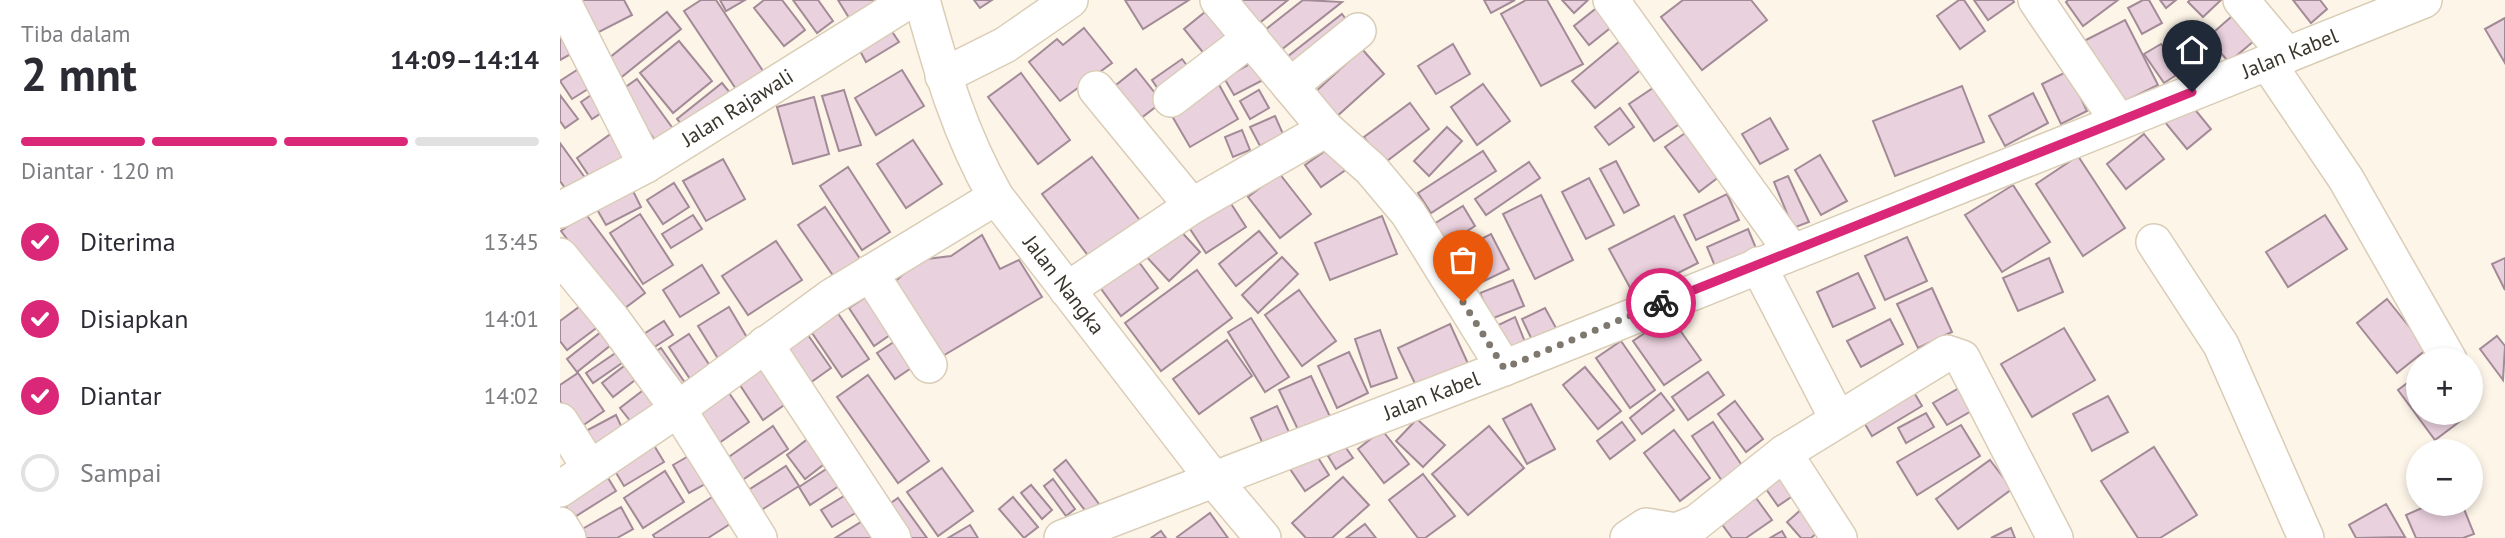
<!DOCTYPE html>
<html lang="id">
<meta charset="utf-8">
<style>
body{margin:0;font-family:"PT Sans",sans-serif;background:#f7f7f7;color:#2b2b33;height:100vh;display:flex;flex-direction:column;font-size:26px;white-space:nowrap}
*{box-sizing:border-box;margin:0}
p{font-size:23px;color:#7c7c81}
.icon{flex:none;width:38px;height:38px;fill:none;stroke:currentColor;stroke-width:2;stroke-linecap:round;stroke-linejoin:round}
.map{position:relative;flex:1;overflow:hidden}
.side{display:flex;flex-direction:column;background:#fff;width:560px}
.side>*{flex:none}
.tools{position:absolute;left:1846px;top:348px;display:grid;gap:14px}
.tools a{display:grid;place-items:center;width:77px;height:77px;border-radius:50%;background:#fff;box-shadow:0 4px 10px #0003;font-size:35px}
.pin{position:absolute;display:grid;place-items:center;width:60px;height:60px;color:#fff;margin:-72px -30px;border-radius:50% 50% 50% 0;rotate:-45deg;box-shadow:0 0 7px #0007}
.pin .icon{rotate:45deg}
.courier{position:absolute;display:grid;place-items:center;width:70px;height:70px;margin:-35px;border:5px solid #db2777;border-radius:50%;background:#fff;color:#222;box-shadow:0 2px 9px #0007}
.head em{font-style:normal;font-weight:800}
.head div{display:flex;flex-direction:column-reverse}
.head{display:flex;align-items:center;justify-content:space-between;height:119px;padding:0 21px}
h1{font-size:46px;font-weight:800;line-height:52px}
.bar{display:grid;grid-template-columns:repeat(4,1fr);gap:10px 7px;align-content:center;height:84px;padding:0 21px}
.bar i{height:9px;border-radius:5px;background:#e1e1e2}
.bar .on{background:#db2777}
.bar p{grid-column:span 4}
ol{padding:0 21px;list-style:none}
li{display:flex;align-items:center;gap:21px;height:77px}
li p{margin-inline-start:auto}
li .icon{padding:7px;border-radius:50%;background:#db2777;color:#fff;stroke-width:4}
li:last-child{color:#7c7c81}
li i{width:38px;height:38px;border:4px solid #e1e1e2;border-radius:50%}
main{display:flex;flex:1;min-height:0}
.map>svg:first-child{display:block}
.building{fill:#ead1de;stroke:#a28a97;stroke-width:2}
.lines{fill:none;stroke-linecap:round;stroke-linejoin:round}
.minor-casing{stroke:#dacdb7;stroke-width:38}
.minor{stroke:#fff;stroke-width:35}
.done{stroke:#7e786e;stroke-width:7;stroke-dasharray:0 12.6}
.route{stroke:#db2777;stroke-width:9}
.labels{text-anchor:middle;stroke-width:6;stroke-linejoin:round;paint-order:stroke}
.street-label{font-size:21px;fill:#3a352c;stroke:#fff}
</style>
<main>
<section class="side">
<div class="head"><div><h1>2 mnt</h1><p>Tiba dalam</p></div><em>14:09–14:14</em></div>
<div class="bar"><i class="on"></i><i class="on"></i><i class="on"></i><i></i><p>Diantar · 120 m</p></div>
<ol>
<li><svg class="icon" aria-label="check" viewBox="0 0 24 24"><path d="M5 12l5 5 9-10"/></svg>Diterima<p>13:45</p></li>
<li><svg class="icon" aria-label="check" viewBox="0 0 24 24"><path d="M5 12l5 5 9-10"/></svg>Disiapkan<p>14:01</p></li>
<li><svg class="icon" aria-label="check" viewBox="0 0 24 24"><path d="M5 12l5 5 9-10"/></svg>Diantar<p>14:02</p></li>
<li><i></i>Sampai</li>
</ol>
</section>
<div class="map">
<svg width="1945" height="538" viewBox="0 0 1945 538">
<rect width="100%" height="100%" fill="#fdf5e8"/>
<g class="building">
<polygon points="17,0 64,0 72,15 35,34"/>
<polygon points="141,0 156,0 207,77 180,95 124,11"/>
<polygon points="160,0 185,0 166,11"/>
<polygon points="204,0 222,0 245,30 224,46 194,8"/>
<polygon points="233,0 258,0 273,21 257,33"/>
<polygon points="278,0 334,0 294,26"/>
<polygon points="414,0 432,0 420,8"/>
<polygon points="565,0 629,0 583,29"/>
<polygon points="677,0 728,0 697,25"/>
<polygon points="743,0 782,2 721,50 705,30"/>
<polygon points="924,0 955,0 931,13"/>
<polygon points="966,0 987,0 1023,64 981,86 941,14"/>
<polygon points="1002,0 1028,0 1014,13"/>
<polygon points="1123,0 1191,0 1207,20 1142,70 1101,17"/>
<polygon points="1399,0 1404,0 1425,31 1400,49 1377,16"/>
<polygon points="1414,0 1453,0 1454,2 1428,20"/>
<polygon points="1508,0 1558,0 1523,26 1506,2"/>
<polygon points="1583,0 1589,0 1602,23 1582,34 1568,8"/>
<polygon points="1600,0 1616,0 1606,8"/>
<polygon points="1630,0 1661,0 1643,17 1628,2"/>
<polygon points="1733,0 1760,0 1767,9 1751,23"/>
<polygon points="1039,6 1054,25 1029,45 1014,26"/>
<polygon points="650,8 676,40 650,61 624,29"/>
<polygon points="1679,10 1701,35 1669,62 1647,38"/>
<polygon points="107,12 121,29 58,80 44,62"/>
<polygon points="782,14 795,31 740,73 727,57"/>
<polygon points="1945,18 1945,63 1925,29"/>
<polygon points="1565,20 1598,85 1557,105 1524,41"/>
<polygon points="0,21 16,51 0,60"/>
<polygon points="1632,25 1658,58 1634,77 1608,45"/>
<polygon points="329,27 339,42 306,62 298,47"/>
<polygon points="524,28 552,63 500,101 469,62 497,39 503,45"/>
<polygon points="119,41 152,81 113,113 80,73"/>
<polygon points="1060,41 1083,68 1035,108 1012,81"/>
<polygon points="893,44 910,74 876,94 858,66"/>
<polygon points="1601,44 1621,72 1604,83 1584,54"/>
<polygon points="802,49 824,74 775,118 753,94"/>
<polygon points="622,59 635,76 604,98 592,80"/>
<polygon points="695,61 705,79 674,95 664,78"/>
<polygon points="23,66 36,84 12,99 0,81"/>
<polygon points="576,69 602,102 572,125 546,93"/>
<polygon points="342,70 364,106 316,135 295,98"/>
<polygon points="1508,71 1527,111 1501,124 1482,84"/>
<polygon points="461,73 510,140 478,164 428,97"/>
<polygon points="77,79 114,130 97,143 60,91"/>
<polygon points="657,81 678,119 630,147 608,109"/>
<polygon points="162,83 171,94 126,130 117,119"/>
<polygon points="923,84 950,121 917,145 891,107"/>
<polygon points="1099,84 1124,121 1094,141 1069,104"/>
<polygon points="1402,86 1424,142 1335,176 1313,121"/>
<polygon points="40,89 52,106 32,119 21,102"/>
<polygon points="284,90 301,145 279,151 262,96"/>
<polygon points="699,90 709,108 690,119 680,101"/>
<polygon points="1473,93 1488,123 1445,146 1429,116"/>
<polygon points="0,95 18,119 5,128 0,121"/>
<polygon points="254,97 269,154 233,164 217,107"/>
<polygon points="1628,101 1651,129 1627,149 1604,121"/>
<polygon points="850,103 869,129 823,164 804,137"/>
<polygon points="1060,108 1074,127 1049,145 1035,127"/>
<polygon points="715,116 723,134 700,146 690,127"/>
<polygon points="1210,118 1228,149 1200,164 1182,134"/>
<polygon points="887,127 902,141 869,176 854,161"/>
<polygon points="1131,129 1164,173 1139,192 1105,147"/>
<polygon points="682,130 690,150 673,157 665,137"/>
<polygon points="52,133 69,158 33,182 17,158"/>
<polygon points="1584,134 1604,159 1566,189 1547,164"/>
<polygon points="353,140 382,184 346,208 317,164"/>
<polygon points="0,143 31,186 13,199 0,181"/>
<polygon points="775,144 790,167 761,187 745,165"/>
<polygon points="923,151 936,171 871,213 858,193"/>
<polygon points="1260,155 1287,201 1261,215 1235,170"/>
<polygon points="1518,156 1565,228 1523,256 1476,184"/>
<polygon points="532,157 588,231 538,269 482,194"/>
<polygon points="163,159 185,199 146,221 123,181"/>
<polygon points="1056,161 1079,205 1064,213 1040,169"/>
<polygon points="969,162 980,178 926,215 915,199"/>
<polygon points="288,167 330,232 302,250 260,186"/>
<polygon points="719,173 751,214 720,238 688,197"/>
<polygon points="1228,176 1249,222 1233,228 1214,182"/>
<polygon points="1029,178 1054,225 1026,239 1002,192"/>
<polygon points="114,183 129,207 103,224 87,200"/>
<polygon points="1453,185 1490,242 1442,272 1405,215"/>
<polygon points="71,187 81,207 46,225 35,206"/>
<polygon points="1167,194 1179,220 1136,240 1124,215"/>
<polygon points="981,195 1013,260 975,279 943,214"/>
<polygon points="668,199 686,227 646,253 628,226"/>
<polygon points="903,206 915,226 882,247 869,227"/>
<polygon points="265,207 307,269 281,287 238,225"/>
<polygon points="25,213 85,293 61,311 1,231"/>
<polygon points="80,214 113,265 83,284 50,233"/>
<polygon points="133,215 142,229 111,248 102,234"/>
<polygon points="1765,215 1787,249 1728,287 1706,252"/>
<polygon points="822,216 837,254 770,280 755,243"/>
<polygon points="1114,216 1138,263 1074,295 1049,249"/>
<polygon points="615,225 640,252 609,281 584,254"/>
<polygon points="1188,229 1198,253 1157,271 1147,247"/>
<polygon points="699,231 717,253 676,286 659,264"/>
<polygon points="931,234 949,269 918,284 901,249"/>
<polygon points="422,235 440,269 459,260 482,297 376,360 330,286 359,260 391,256"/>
<polygon points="1347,237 1367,281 1325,300 1305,256"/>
<polygon points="216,241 242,280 188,315 162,276"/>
<polygon points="722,257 738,274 698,313 682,295"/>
<polygon points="576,258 598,288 561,316 539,286"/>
<polygon points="1489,258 1503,292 1458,311 1443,278"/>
<polygon points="1945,258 1945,290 1932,264"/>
<polygon points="142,265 159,293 120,317 103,290"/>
<polygon points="637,270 672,318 601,371 565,323"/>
<polygon points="1298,273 1315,308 1273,327 1257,292"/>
<polygon points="953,280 964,306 931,319 920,293"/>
<polygon points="1372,288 1392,332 1358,348 1337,304"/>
<polygon points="318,289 343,326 314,346 289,308"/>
<polygon points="739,290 776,341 742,366 705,315"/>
<polygon points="31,298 47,320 7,350 0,341 0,321"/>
<polygon points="1827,299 1867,349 1837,373 1797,323"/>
<polygon points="169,307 192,346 162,365 138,326"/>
<polygon points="985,308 996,328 972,340 962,319"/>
<polygon points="275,309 309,359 282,377 248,327"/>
<polygon points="1110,316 1141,360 1104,385 1073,341"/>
<polygon points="955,317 965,342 939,354 928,330"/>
<polygon points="691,318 729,377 705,392 668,332"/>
<polygon points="1330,319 1343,344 1301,367 1287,341"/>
<polygon points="104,321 113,335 85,353 76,339"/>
<polygon points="890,324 910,368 859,392 838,348"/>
<polygon points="46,328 56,341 17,372 7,359"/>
<polygon points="1504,328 1535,380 1472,417 1441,364"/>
<polygon points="820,330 837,378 811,387 795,339"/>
<polygon points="129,334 152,369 132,382 109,347"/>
<polygon points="248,335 271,368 240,390 217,356"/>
<polygon points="343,336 360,362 335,379 317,353"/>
<polygon points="1937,336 1945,346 1943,380 1920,349"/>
<polygon points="667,340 692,376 639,414 613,379"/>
<polygon points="1061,341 1095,390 1070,408 1036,358"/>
<polygon points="69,344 75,354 33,383 26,373"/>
<polygon points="101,348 128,387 115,396 88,357"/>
<polygon points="789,352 808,393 777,408 758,366"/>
<polygon points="204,355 234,398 203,420 174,376"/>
<polygon points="68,363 79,377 53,397 42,383"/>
<polygon points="1025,367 1061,411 1038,429 1003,385"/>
<polygon points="1148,372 1164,395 1128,420 1112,397"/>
<polygon points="18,373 44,411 19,428 0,401 0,385"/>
<polygon points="308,375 369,461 338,483 277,397"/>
<polygon points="1858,375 1858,413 1899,413 1903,419 1875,440 1838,390"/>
<polygon points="751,376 773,423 742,438 719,390"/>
<polygon points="90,385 109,409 79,432 60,408"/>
<polygon points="1401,387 1413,410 1387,425 1373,403"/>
<polygon points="1352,389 1362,406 1312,436 1302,419"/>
<polygon points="167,390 189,422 152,448 129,417"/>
<polygon points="1101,393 1114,410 1082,434 1070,418"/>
<polygon points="1548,396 1568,432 1532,451 1513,414"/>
<polygon points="1175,401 1203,439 1186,452 1158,414"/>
<polygon points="971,404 995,449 967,464 943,419"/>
<polygon points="717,406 734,443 708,455 691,418"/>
<polygon points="1366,413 1374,427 1346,443 1338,428"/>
<polygon points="56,415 63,430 32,447 24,432"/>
<polygon points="857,419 885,445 863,467 836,441"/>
<polygon points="1062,422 1075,440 1050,459 1037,441"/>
<polygon points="1153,422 1183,467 1162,481 1132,436"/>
<polygon points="1401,425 1420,456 1357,495 1337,462"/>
<polygon points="213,426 228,449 178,483 163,461"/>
<polygon points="929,426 964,468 908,515 872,474"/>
<polygon points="822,430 849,464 824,483 798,449"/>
<polygon points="1114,430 1150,478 1120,501 1084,453"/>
<polygon points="254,434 272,458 245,479 227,455"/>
<polygon points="92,442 104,462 64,486 52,466"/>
<polygon points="784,445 793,458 776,469 768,456"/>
<polygon points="1594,447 1637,515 1600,538 1578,538 1541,481"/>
<polygon points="755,453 769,475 745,491 730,469"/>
<polygon points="132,454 149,482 129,493 113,465"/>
<polygon points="506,460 539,504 527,513 494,470"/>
<polygon points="1430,460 1452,489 1398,529 1376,499"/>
<polygon points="277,462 288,480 250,505 239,487"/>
<polygon points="226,466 239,486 192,516 179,496"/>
<polygon points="382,468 413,511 378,536 347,492"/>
<polygon points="105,471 124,502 83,528 64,498"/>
<polygon points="45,473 56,491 13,518 2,500"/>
<polygon points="1228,473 1240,491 1218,506 1206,489"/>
<polygon points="863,474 895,516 865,538 858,538 829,500"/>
<polygon points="783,477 809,505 772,538 746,538 732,523"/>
<polygon points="493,479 515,509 506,516 484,486"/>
<polygon points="471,485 492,510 482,519 461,493"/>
<polygon points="294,490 304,508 272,527 261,510"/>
<polygon points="152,497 170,524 148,538 95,538 93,535"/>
<polygon points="453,497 478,527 464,538 439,509"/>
<polygon points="338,498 367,538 337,538 318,512"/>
<polygon points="1196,498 1212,520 1186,538 1172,538 1161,523"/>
<polygon points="1826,504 1845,537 1796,538 1789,525"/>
<polygon points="1871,504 1902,504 1914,534 1903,538 1856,538 1846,515"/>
<polygon points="61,507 73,529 57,538 21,538 17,532"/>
<polygon points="1244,507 1263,528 1251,538 1241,538 1227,522"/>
<polygon points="650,513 668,538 618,538 617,537"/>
<polygon points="309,517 322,538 275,538"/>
<polygon points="805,524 816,538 786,538"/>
<polygon points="410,525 418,538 388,538"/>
<polygon points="1451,528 1455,538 1431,538"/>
<polygon points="601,531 606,538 591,538"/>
<polygon points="1222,531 1226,538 1210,538"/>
</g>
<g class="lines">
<g class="minor-casing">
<g id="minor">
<polyline points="2,0 86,165"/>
<path id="s1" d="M362,0C381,69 400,135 436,197L654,480L703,538"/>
<polyline points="658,0 766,129 811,169 848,213 944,368"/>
<polyline points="1051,0 1232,252"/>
<polyline points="1476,0 1558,121"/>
<polyline points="1681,0 1727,55"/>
<polyline points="1707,62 1786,179 1889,360"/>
<polyline points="383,76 445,45 510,0"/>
<polyline points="730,86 798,31"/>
<polyline points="536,89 632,206"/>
<polyline points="611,99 691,38"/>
<path id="s2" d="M0,210L86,165L350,0"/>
<polyline points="1594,242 1661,345 1746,538"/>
<polyline points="0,256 52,319 118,409 199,538"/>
<polyline points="1198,265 1277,418"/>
<polyline points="310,273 369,365"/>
<polyline points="507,290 632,206 766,129"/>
<polyline points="205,344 333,538"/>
<polyline points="0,421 30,468"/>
<polyline points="1224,453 1279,538"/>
<polyline points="0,489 118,409 271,297 436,197"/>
<polyline points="0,525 8,538"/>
<path id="s3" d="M502,538L944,368L1864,0"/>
<polyline points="1068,538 1086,526 1116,531 1136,523 1224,453 1387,353 1402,358 1495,538"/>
</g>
</g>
<use href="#minor" class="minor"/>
</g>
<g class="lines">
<polyline class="done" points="903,302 944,368 1101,303"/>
<polyline class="route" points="1101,303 1632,92"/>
</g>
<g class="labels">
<g class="street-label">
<text dy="7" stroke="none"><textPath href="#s3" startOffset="1320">Jalan Kabel</textPath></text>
<text dy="7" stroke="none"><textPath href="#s2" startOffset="205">Jalan Rajawali</textPath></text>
<text dy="7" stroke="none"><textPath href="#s1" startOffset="322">Jalan Nangka</textPath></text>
<text dy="7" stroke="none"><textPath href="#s3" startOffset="396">Jalan Kabel</textPath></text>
</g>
</g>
</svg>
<div class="tools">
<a>+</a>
<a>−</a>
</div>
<div class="pin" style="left:903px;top:302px;background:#ea580c"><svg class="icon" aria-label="bag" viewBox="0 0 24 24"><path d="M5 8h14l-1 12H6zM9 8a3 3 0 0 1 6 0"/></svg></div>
<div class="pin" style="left:1632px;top:92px;background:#1f2937"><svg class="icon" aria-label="home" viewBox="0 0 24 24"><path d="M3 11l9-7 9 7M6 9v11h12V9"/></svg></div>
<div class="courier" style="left:1101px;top:303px"><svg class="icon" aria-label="bike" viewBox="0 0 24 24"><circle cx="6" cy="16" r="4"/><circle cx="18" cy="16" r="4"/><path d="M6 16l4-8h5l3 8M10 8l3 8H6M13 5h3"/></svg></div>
</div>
</main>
